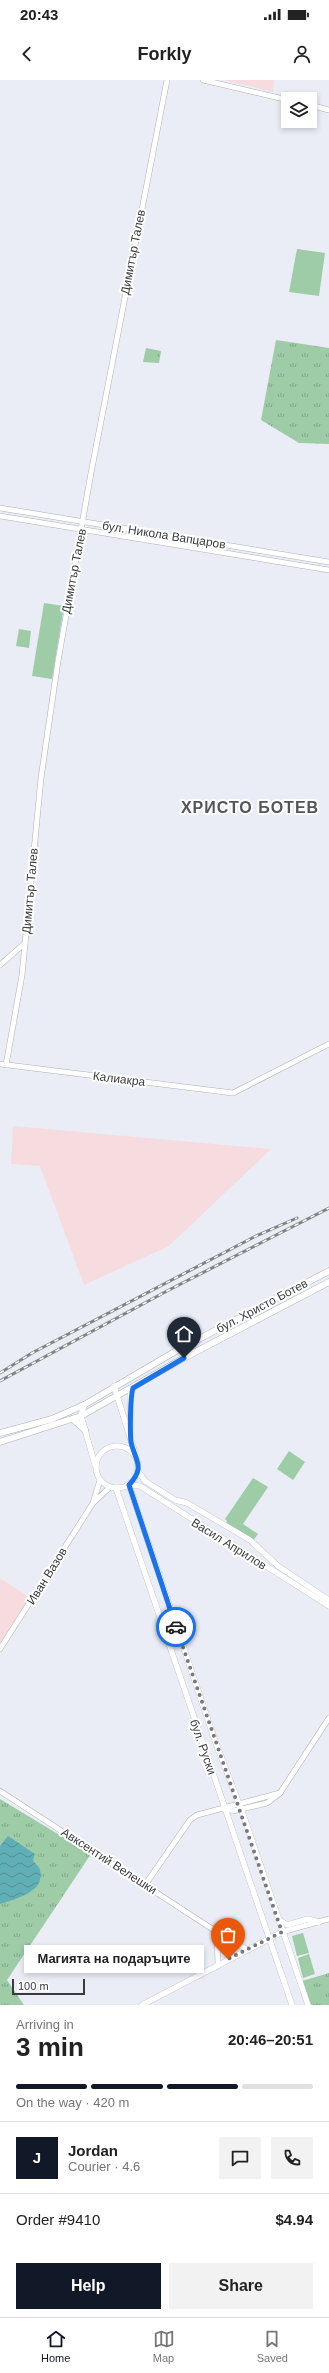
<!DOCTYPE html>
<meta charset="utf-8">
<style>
body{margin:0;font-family:Helvetica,sans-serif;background:#f2f2f2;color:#222;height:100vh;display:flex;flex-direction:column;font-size:15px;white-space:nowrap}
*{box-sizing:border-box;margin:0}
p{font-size:13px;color:#767676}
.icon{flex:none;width:22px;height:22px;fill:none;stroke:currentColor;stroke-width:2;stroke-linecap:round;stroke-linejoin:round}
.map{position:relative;height:1925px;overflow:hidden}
.sheet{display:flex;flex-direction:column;background:#fff;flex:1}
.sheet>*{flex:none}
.controls{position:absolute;left:281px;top:12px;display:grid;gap:8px}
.controls a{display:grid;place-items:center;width:36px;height:36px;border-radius:0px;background:#fff;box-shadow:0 2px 6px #0003;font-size:20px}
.scale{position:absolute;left:12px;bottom:10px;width:73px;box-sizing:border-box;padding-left:4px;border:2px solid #393b3d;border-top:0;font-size:11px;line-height:14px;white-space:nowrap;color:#393b3d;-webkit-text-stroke:3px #fff;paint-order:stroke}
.pin{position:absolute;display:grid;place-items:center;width:34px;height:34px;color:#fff;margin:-41px -17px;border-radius:50% 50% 50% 0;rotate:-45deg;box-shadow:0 0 4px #0007}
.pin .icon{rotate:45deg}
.courier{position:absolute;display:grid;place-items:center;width:40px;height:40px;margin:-20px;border:3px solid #1a73e8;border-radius:50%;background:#fff;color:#222;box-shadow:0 1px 5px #0007}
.bubble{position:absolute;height:28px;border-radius:0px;background:#fff;box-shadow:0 2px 6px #0003;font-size:13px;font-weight:700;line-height:28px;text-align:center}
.summary em{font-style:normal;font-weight:700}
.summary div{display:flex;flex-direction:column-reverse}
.summary{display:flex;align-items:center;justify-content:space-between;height:68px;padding:0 16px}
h1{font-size:26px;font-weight:700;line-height:30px}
.bar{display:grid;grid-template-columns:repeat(4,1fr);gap:6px 4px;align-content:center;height:48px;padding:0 16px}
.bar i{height:5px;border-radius:3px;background:#e0e0e0}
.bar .on{background:#111827}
.bar p{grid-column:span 4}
.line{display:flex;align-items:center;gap:10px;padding:0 16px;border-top:1px solid #e0e0e0}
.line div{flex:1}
.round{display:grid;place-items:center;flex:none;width:42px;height:42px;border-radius:0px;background:#f2f2f2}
.cta{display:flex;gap:8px;margin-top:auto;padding:8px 16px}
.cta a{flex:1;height:46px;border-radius:0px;background:#111827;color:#fff;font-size:16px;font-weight:700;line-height:46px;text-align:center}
.cta a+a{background:#f2f2f2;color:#222}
.status{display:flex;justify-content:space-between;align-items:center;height:28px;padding:0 20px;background:#fff;direction:ltr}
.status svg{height:11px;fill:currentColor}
header{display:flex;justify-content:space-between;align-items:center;height:52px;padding:0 16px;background:#fff;font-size:18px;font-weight:700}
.tab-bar{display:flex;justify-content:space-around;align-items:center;height:56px;border-top:1px solid #e0e0e0;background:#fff;font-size:11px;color:#767676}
.tab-bar a{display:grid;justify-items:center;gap:2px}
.tab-bar .on{color:#111827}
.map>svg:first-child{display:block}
.industrial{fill:#f6dcdf}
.green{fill:#9dcca7}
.park{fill:url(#park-tufts)}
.water{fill:url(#water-waves)}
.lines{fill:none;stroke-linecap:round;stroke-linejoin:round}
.tertiary-casing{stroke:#adb0b7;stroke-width:6}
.secondary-casing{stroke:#adb0b7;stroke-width:6}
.primary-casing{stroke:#adb0b7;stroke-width:7}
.tertiary{stroke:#fff;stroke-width:5}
.secondary{stroke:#fff;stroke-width:5.5}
.primary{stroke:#fff;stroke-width:6}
.rail-casing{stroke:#808387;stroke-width:3}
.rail{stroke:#fff;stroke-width:1.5;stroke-dasharray:4.5;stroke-linecap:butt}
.done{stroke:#77797d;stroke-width:4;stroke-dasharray:0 7.2}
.route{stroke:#1a73e8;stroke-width:5}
.labels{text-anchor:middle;stroke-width:4;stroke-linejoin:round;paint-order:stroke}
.street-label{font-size:12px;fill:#393b3d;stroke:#fff}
.district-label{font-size:16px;font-weight:bold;letter-spacing:1px;fill:#52555b;stroke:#fff}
</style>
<div class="status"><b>20:43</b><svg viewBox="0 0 49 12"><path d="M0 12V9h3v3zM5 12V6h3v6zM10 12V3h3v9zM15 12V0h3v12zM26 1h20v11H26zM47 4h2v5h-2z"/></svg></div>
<header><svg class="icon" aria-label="back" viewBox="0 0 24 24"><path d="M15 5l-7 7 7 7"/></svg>Forkly<svg class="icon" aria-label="person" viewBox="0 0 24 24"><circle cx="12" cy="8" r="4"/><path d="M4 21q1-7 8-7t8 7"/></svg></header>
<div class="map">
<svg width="329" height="1925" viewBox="0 0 329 1925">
<defs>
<pattern id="park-tufts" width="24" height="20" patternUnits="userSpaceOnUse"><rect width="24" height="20" fill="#9dcca7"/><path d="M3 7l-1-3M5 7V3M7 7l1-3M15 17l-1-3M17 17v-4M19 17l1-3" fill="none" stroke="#81a789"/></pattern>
<pattern id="water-waves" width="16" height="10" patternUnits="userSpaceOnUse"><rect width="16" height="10" fill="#60afb6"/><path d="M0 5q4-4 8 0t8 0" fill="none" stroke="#509095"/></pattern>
</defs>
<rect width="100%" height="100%" fill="#eaedf5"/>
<g class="industrial">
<polygon points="224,0 274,0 273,12"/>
<polygon points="13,1046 14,1046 271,1069 169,1166 84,1205 40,1086 11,1084"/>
<polygon points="0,1498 32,1519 0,1569"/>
</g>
<g class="green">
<polygon points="297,169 325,173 319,216 289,212"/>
<polygon points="44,523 64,526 52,599 32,596"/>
<polygon points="19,549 31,551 29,568 16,566"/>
<polygon points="289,1371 305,1382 293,1400 277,1389"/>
<polygon points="253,1398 268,1407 243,1444 258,1454 253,1461 226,1444 227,1441 225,1439"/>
<polygon points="303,1853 309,1873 297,1876 292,1856"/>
<polygon points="309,1874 315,1894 303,1898 298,1878"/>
</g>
<g class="park">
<polygon points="276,260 329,268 329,364 299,363 261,340"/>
<polygon points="146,268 161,271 159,283 143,282"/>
<polygon points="0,1719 91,1774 7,1900 24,1925 0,1925"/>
<polygon points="329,1893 329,1925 311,1925 302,1901"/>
</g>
<path class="water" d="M8,1756L35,1774L33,1780C34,1784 39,1785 40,1790C46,1812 15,1819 0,1824V1766Z"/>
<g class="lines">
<g class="tertiary-casing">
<g id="tertiary">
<polyline points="203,0 288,20"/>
<polyline points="310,25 329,30"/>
<polyline points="0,428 329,482"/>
<polyline points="0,436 329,490"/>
<polyline points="0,885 25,863"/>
<polyline points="0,984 233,1013 329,964"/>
<polyline points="6,985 22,895 41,698 58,581 91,393 167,0"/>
<polyline points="94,1422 110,1407"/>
<polyline points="0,1569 93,1423 100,1400"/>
<polyline points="0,1711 217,1852 248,1870"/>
<polyline points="224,1728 233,1731 267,1723 280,1713 329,1638"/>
<polyline points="145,1805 190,1740 197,1735 280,1713"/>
<polyline points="217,1852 218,1884"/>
<polyline points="282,1852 329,1839"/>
</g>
</g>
<g class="secondary-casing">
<g id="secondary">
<polyline points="114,1306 135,1373"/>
<polyline points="84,1325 81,1336 95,1385"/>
<polyline points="131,1360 130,1316 133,1308"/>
<circle cx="117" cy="1387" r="21"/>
<polyline points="138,1391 145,1401 175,1420 187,1423 250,1460 278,1486 329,1520"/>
<polyline points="129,1405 214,1658 244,1737 308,1925"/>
<polyline points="129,1405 140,1406 329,1526"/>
<polyline points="116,1408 292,1925"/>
<polyline points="278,1839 287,1845 308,1839 319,1842"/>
<polyline points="142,1925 282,1852"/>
</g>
</g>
<g class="primary-casing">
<g id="primary">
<polyline points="73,1339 85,1350"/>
<polyline points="0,1353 52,1339 84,1325 176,1271 329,1191"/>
<polyline points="0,1362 81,1336 184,1278 329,1202"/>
</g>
</g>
<use href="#tertiary" class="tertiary"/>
<use href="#secondary" class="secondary"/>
<use href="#primary" class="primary"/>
<g class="rail-casing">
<g id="rail">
<polyline points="0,1293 32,1273 254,1157 297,1138"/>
<polyline points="0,1301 167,1211 329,1128"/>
</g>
</g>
<use href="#rail" class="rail"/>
</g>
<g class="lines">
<polyline class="done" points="176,1547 282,1852 228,1879"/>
<path class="route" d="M176,1547L129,1405C146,1387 135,1381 131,1362C130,1353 130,1317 133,1308L184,1278"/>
</g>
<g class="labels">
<g class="street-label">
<text transform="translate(133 172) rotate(-79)" y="4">Димитър Талев</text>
<text transform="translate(164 455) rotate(9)" y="4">бул. Никола Вапцаров</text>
<text transform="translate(74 491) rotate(-79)" y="4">Димитър Талев</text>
<text transform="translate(30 811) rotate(-85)" y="4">Димитър Талев</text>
<text transform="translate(119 999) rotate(7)" y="4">Калиакра</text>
<text transform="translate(262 1226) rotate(-28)" y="4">бул. Христо Ботев</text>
<text transform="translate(229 1464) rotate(32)" y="4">Васил Априлов</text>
<text transform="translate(47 1496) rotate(-58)" y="4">Иван Вазов</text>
<text transform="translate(203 1667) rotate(71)" y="4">бул. Руски</text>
<text transform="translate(109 1781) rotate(33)" y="4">Авксентий Велешки</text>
</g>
<g class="district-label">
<text x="250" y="733">ХРИСТО БОТЕВ</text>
</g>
</g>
</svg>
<div class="controls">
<a><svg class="icon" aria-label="layers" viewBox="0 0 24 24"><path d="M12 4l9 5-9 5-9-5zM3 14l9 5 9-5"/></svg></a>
</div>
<div class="scale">100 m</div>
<div class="pin" style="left:228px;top:1879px;background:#ea580c"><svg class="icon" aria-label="bag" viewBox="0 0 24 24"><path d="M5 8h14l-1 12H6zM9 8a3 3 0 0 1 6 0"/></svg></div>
<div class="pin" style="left:184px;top:1278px;background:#1f2937"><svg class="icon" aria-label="home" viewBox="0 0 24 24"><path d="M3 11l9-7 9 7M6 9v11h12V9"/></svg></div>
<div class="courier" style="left:176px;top:1547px"><svg class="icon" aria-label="car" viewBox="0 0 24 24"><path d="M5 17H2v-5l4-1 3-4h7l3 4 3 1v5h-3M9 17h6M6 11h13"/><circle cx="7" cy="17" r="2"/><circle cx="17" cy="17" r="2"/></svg></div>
<div class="bubble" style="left:24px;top:1865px;width:180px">Магията на подаръците</div>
</div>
<section class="sheet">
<div class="summary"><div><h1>3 min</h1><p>Arriving in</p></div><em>20:46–20:51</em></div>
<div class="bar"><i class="on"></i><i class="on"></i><i class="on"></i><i></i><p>On the way · 420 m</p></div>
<div class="line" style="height:72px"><b class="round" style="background:#111827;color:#fff">J</b><div><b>Jordan</b><p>Courier · 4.6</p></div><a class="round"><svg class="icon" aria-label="chat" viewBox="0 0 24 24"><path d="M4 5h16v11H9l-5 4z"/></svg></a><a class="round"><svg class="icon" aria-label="phone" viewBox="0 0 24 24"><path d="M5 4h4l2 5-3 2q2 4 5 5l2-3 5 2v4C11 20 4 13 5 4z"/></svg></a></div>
<div class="line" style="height:52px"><div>Order #9410</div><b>$4.94</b></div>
<div class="cta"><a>Help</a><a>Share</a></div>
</section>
<nav class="tab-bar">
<a class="on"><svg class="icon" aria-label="home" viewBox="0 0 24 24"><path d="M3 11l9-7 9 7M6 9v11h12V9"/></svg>Home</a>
<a><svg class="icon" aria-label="map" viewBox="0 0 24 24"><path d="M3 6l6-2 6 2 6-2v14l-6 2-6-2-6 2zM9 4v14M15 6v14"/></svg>Map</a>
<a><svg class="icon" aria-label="saved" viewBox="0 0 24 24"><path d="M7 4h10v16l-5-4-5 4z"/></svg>Saved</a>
</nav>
